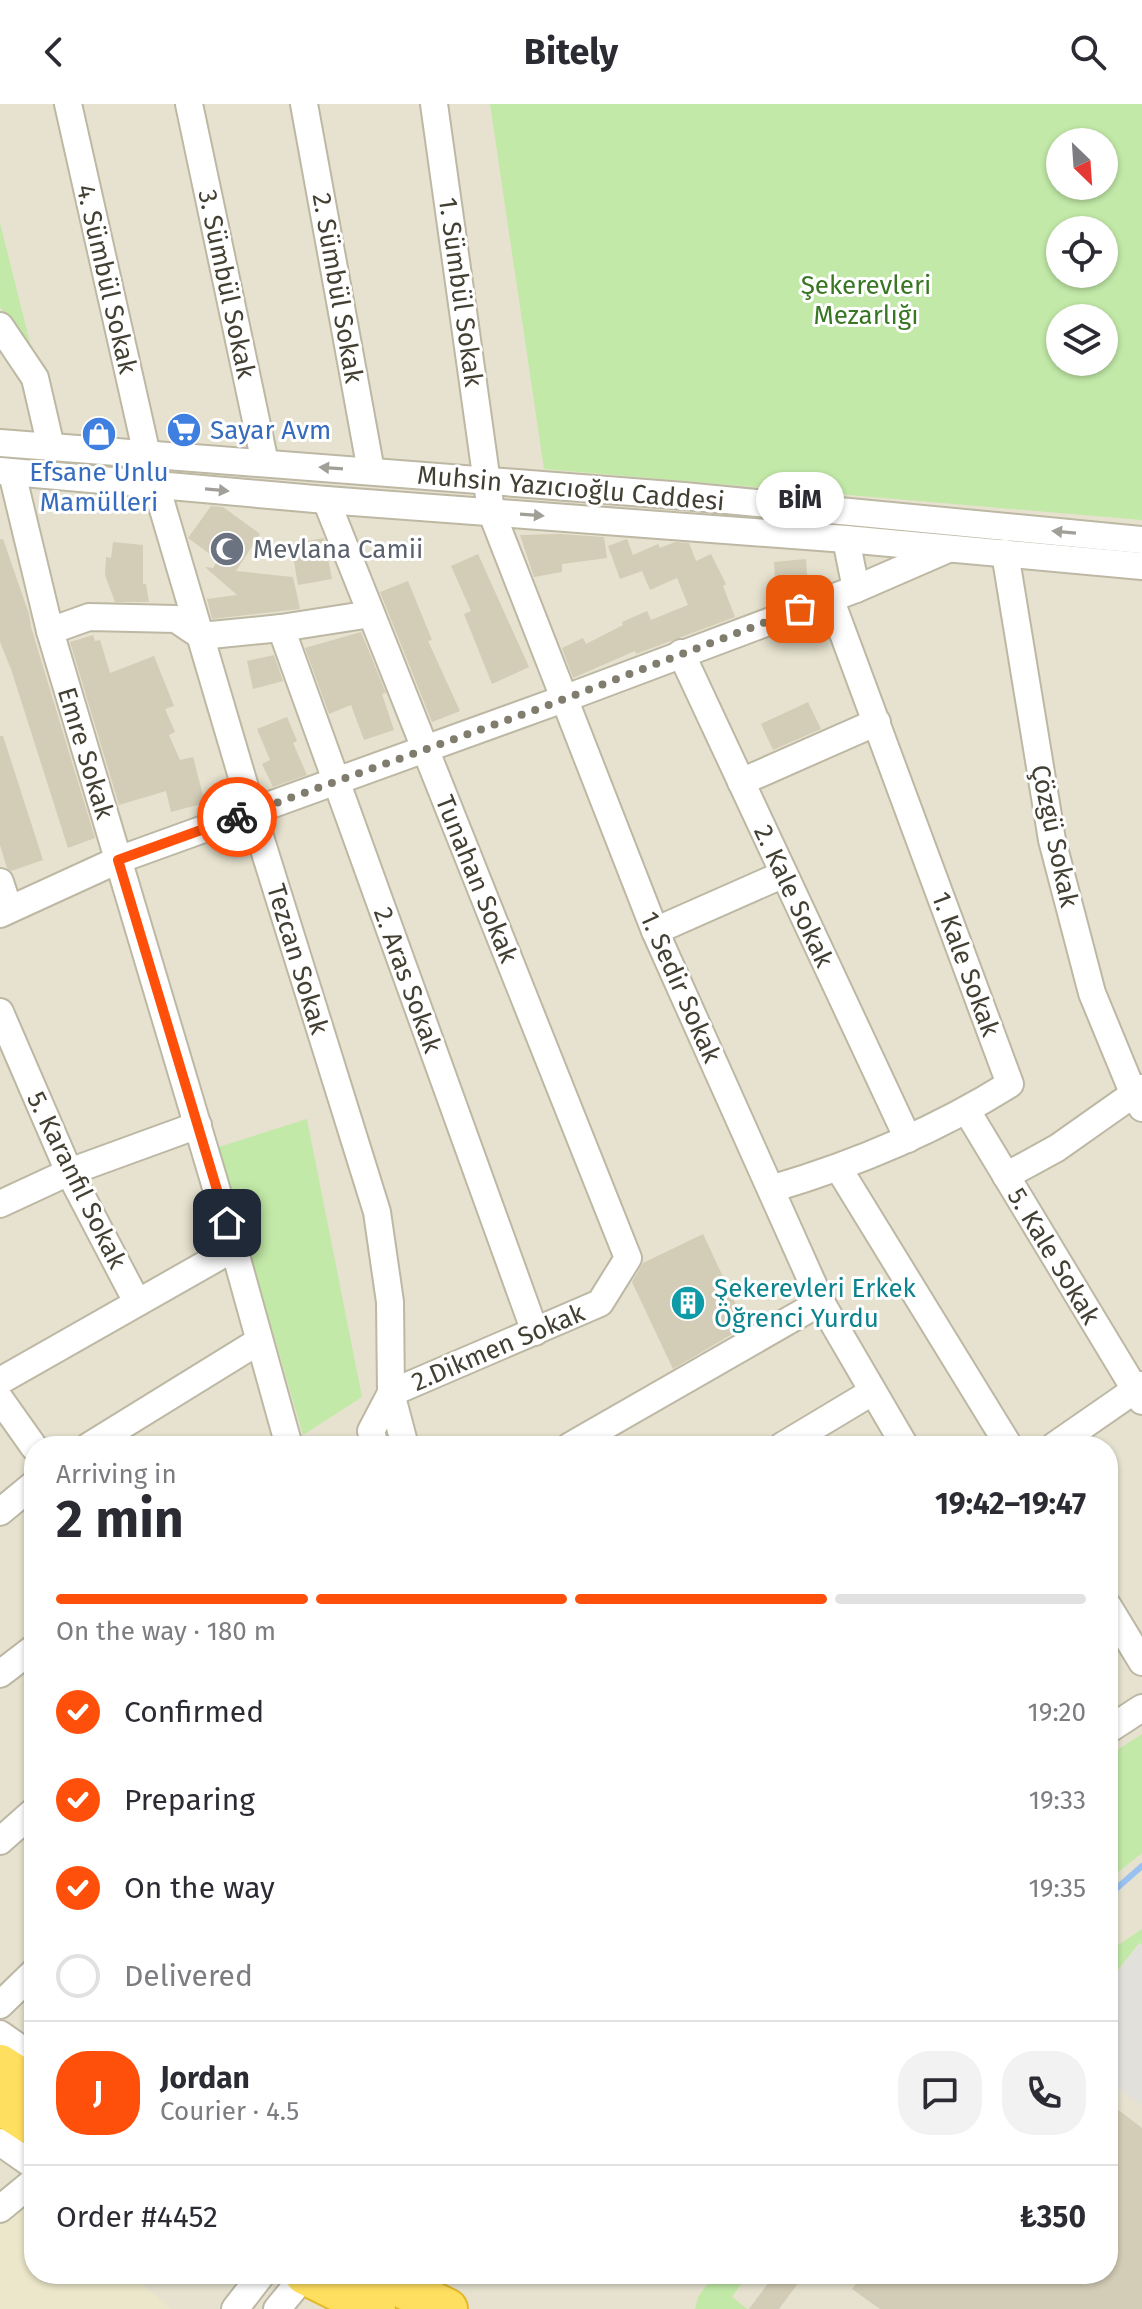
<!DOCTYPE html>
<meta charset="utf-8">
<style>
body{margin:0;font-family:"Fira Sans",sans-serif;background:#f2f2f3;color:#2b2b33;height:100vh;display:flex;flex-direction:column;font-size:30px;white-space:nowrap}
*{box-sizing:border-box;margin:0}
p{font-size:26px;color:#7c7c81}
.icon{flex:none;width:44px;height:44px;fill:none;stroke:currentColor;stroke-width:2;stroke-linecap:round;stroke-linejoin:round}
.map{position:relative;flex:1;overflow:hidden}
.drawer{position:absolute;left:24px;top:1332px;width:1094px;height:848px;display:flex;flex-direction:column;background:#fff;border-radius:32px;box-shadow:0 2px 6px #0004}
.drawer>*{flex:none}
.needle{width:52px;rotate:155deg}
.fabs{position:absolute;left:1046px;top:24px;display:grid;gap:16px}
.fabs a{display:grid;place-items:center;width:72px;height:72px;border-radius:50%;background:#fff;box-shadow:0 2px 6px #0004;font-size:40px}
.pin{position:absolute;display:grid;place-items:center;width:68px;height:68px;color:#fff;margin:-34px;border-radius:16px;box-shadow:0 4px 12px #0006}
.courier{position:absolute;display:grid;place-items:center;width:80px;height:80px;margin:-40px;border:6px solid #ff500b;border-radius:50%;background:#fff;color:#222;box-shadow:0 2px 10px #0007}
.bubble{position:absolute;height:56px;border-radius:28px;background:#fff;box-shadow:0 2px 6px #0004;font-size:26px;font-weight:700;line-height:56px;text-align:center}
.overview em{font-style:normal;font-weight:700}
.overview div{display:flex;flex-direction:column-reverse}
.overview{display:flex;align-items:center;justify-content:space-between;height:136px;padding:0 32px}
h1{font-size:52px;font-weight:700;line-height:60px}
.bar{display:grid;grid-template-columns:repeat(4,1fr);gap:12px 8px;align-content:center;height:96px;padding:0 32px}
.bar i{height:10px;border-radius:6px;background:#e1e1e2}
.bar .active{background:#ff500b}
.bar p{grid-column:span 4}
.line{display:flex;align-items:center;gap:20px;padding:0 32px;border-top:2px solid #e1e1e2}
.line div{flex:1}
.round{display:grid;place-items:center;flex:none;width:84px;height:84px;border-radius:32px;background:#f2f2f3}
ol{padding:0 32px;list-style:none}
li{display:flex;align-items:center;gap:24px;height:88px}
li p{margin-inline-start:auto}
li .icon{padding:8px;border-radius:50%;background:#ff500b;color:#fff;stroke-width:4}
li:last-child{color:#7c7c81}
li i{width:44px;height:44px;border:4px solid #e1e1e2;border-radius:50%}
header{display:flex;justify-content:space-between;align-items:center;height:104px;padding:0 32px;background:#fff;font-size:36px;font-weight:700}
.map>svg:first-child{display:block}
.residential{fill:#e6e2cf;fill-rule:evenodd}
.education{fill:#ece7ca}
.green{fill:#c2e9a7;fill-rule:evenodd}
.parking{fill:#e1e0db}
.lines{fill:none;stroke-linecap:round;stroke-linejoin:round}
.stream{stroke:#99c2f3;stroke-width:6}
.building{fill:#d3ccb6}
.minor-casing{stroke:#bdb8a4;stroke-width:30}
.highway-casing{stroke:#e4b829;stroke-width:44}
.minor{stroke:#fff;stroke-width:26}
.highway{stroke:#ffdf5f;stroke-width:40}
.oneway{fill:#a19f98}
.done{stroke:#807d6f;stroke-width:8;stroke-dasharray:0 14.4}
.route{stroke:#ff500b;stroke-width:10}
.labels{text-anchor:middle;stroke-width:6;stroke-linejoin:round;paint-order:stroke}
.street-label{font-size:26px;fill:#433f32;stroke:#fff}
.park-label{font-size:26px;fill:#387624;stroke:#fff}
.shop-label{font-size:26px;fill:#366cbe;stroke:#fff;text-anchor:start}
.worship-label{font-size:26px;fill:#5b616d;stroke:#fff;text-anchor:start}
.culture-label{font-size:26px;fill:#0d838f;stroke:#fff;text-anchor:start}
</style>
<header><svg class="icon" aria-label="back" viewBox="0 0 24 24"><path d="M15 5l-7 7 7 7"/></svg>Bitely<svg class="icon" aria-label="search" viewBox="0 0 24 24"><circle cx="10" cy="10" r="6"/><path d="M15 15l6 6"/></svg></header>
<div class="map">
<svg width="1142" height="2205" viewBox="0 0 1142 2205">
<rect width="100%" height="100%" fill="#f2efe1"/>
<path class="residential" d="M0,0H1142V2205H0ZM1060,38H1104V82H1060ZM1060,126H1104V170H1060ZM1060,214H1104V258H1060ZM34,1342H1108V2170H34Z"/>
<polygon class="education" points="34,2094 34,2170 131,2170 171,2205 0,2205 0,2119"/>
<g class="green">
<path d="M490,0H1142V416L544,365ZM1060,38H1104V82H1060ZM1060,126H1104V170H1060ZM1104,214V258H1060V214Z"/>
<polygon points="0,119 34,255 0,203"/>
<polygon points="307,1015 362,1293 303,1331 219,1043"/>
<polygon points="1142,1630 1142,1749 1108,1776 1108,1652"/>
<polygon points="1142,1825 1142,1841 1139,1839 1108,1879 1108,1848"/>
<polygon points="715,2170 748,2170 732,2193 747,2205 695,2205 698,2193"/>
</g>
<polygon class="parking" points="1140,1839 1142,1841 1142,2001 1108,1978 1108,1879"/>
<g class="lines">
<polyline class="stream" points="1108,1792 1142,1762"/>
</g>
<g class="building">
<polygon points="211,402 223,403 260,430 236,467 293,473 300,505 212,515 207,495 237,491 205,463 213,464 218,456 188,434"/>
<polygon points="560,430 604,433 607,454 562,460 562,468 534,473 520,431"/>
<polygon points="324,434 332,475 298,481 291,440"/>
<polygon points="0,435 3,435 29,510 31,523 95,734 68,744 11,565 0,538"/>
<polygon points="627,435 633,451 658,440 660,444 675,438 689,439 696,457 711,450 726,480 723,482 735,513 636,550 635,547 573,574 562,544 583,534 586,540 623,521 622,518 647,507 651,516 688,501 677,474 650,486 642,467 620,475 608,442"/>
<polygon points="113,438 143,441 143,480 146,480 149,498 115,498 105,471 106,453 111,454"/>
<polygon points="478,450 529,563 492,580 464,510 471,507 451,462"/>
<polygon points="806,455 808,486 776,491 774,458"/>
<polygon points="408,477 432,536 428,537 460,607 432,618 380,488"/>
<polygon points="361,528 386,589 382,590 394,626 364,636 351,601 329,610 305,544"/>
<polygon points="93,531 95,537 100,536 110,569 154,552 174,602 165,605 175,628 169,631 180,656 193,653 205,699 171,708 166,687 119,701 70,538"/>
<polygon points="274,551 283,577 253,585 247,557"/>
<polygon points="808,598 821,625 773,646 761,620"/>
<polygon points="287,613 297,637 293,639 307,671 273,683 262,660 270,656 257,625"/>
<polygon points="0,632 3,632 43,756 11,767 7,764 0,741"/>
<polygon points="703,1130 746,1222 673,1265 632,1178 643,1159"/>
<polygon points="1108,1998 1142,2024 1142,2205 880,2205 852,2185 863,2170 1108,2170"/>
<polygon points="775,2170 805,2170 779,2205 749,2205"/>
</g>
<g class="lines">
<g class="minor-casing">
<g id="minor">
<polyline points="68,0 147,351 252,707 377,1108 390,1198 391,1289 405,1342"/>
<polyline points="189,0 265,359"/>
<polyline points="304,0 371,367"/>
<polyline points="434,0 491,407 655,827 821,1198 905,1342"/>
<polyline points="0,222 35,274 51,343"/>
<polyline points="0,339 684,392 1142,436"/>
<polyline points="0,367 326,396 846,435 1142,462"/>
<polyline points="12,369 50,527 234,1144 289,1342"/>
<polyline points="326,396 628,1154 600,1199 391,1289"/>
<polyline points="846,435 856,485"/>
<polyline points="1005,449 1052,736 1092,889 1134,991 1142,1004"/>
<polyline points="281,524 535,1228"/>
<polyline points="50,527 89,513 176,515 201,532 281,524 371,510"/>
<polyline points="681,549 908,1035"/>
<polyline points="741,678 877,618"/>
<polyline points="0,778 9,805"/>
<polyline points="0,810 118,756 566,594 856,485 948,445"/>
<polyline points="655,827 784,770"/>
<polyline points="0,908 69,1068 137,1198"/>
<polyline points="967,1007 1142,1297"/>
<polyline points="839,1065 1009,1342"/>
<polyline points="1006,1072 1057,1044 1142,984"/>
<path d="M771,1085C856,1060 935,1027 1010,980L830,494"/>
<polyline points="0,1100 69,1068 198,1021"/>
<polyline points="0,1277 234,1144"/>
<polyline points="0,1295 34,1343"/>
<polyline points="89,1342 259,1237"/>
<polyline points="375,1342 371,1327 391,1289"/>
<polyline points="570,1342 821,1198"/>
<polyline points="782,1342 872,1288"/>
<polyline points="1054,1342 1142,1281"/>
<polyline points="0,1408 34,1380"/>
<polyline points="1108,1502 1142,1558"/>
<polyline points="0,1570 34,1544"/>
<polyline points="1108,1626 1142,1604"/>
<polyline points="0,1737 34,1707"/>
<polyline points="0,1901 34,1868"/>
<polyline points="0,1930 34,1954"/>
<polyline points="0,2038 34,2062"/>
<polyline points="0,2105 34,2077"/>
<polyline points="235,2205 262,2170"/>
<polyline points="277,2205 306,2170"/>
</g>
</g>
<g class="highway-casing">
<g id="highway">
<polyline points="0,1961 34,1983"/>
<polyline points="0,2000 34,2022"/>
<polyline points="305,2170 375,2205"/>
<polyline points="374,2170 447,2205"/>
</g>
</g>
<use href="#minor" class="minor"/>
<use href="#highway" class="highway"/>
</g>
<defs><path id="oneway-solid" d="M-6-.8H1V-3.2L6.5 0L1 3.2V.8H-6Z" transform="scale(2)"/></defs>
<g class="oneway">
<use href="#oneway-solid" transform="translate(331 364) rotate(-176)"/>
<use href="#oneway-solid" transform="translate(217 386) rotate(5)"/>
<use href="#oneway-solid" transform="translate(532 411) rotate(4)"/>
<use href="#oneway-solid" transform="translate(1064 428) rotate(-175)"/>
</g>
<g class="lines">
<polyline class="done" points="237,713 538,605 800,505"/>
<polyline class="route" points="227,1119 118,756 237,713"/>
</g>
<defs>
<g id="supermarket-disc" transform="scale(1.8)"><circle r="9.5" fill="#3f7fe0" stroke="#fff"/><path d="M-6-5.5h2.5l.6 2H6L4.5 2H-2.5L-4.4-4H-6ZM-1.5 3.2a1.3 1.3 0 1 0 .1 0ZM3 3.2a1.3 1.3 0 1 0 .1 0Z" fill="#fff"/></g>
<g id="shop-disc" transform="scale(1.8)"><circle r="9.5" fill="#3f7fe0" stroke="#fff"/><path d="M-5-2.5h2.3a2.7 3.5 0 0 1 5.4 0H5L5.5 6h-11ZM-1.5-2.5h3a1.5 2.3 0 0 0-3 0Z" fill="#fff"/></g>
<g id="mosque-disc" transform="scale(1.8)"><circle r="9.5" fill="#6b7280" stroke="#fff"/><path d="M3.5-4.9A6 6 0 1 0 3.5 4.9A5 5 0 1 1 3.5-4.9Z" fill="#fff"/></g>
<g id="building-disc" transform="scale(1.8)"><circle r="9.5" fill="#0f9aa8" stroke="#fff"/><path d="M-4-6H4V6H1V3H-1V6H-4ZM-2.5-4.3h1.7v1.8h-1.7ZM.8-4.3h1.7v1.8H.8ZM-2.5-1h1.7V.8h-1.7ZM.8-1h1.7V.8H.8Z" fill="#fff"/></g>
</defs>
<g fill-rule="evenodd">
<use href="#supermarket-disc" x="184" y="326"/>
<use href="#shop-disc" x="99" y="330"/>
<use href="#mosque-disc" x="227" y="445"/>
<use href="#building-disc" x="688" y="1199"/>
</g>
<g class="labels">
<g class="street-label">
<text transform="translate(107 175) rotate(77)" y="9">4. Sümbül Sokak</text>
<text transform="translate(227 180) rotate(78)" y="9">3. Sümbül Sokak</text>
<text transform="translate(338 184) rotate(80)" y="9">2. Sümbül Sokak</text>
<text transform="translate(461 188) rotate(82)" y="9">1. Sümbül Sokak</text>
<text transform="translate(571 384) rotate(5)" y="9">Muhsin Yazıcıoğlu Caddesi</text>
<text transform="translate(86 649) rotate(73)" y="9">Emre Sokak</text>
<text transform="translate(1055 732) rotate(78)" y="9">Çözgü Sokak</text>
<text transform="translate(477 775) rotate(68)" y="9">Tunahan Sokak</text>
<text transform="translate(794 792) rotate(65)" y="9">2. Kale Sokak</text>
<text transform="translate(298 855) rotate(73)" y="9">Tezcan Sokak</text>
<text transform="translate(966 860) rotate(70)" y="9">1. Kale Sokak</text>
<text transform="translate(408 876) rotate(70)" y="9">2. Aras Sokak</text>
<text transform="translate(681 883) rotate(66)" y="9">1. Sedir Sokak</text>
<text transform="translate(77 1076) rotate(64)" y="9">5. Karanfil Sokak</text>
<text transform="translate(1054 1152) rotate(59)" y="9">5. Kale Sokak</text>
<text transform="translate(498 1243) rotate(-23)" y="9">2.Dikmen Sokak</text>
</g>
<g class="park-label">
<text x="866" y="190">Şekerevleri<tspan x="866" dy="30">Mezarlığı</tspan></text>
</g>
<g class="shop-label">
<text x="210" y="335">Sayar Avm</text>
<text x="99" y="377" text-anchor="middle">Efsane Unlu<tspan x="99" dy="30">Mamülleri</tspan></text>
</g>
<g class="worship-label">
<text x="253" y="454">Mevlana Camii</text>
</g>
<g class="culture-label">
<text x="714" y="1193">Şekerevleri Erkek<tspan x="714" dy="30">Öğrenci Yurdu</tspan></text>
</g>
</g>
</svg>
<div class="fabs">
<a><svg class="needle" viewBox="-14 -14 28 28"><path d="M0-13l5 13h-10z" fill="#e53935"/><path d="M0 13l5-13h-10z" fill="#7c7c81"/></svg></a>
<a><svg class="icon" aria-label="locate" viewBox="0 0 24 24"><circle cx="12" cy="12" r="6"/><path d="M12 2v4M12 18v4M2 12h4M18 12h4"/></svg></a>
<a><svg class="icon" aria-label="layers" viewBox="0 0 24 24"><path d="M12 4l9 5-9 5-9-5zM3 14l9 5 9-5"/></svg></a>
</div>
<div class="pin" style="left:800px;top:505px;background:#ea580c"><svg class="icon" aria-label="bag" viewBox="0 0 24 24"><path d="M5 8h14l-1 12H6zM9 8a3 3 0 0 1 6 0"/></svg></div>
<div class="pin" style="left:227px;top:1119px;background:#1f2937"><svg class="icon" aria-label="home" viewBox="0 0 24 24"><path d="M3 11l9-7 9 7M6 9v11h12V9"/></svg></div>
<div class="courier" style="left:237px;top:713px"><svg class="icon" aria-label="bike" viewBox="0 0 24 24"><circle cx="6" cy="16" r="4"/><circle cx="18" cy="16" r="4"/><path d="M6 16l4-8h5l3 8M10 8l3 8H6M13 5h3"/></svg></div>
<div class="bubble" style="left:756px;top:368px;width:88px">BİM</div>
<section class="drawer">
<div class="overview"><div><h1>2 min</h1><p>Arriving in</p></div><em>19:42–19:47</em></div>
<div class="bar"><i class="active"></i><i class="active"></i><i class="active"></i><i></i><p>On the way · 180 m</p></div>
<ol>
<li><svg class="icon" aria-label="check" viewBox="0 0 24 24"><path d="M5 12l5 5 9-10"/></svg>Confirmed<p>19:20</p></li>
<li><svg class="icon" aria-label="check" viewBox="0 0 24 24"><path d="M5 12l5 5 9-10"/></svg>Preparing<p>19:33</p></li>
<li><svg class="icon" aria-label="check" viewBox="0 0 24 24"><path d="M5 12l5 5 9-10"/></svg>On the way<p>19:35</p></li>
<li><i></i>Delivered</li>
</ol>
<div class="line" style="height:144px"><b class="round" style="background:#ff500b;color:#fff">J</b><div><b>Jordan</b><p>Courier · 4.5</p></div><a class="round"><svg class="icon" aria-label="chat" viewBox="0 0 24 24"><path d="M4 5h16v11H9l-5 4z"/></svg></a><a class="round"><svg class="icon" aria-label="phone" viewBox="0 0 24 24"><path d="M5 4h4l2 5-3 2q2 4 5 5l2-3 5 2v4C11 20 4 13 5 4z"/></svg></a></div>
<div class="line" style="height:104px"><div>Order #4452</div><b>₺350</b></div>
</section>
</div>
